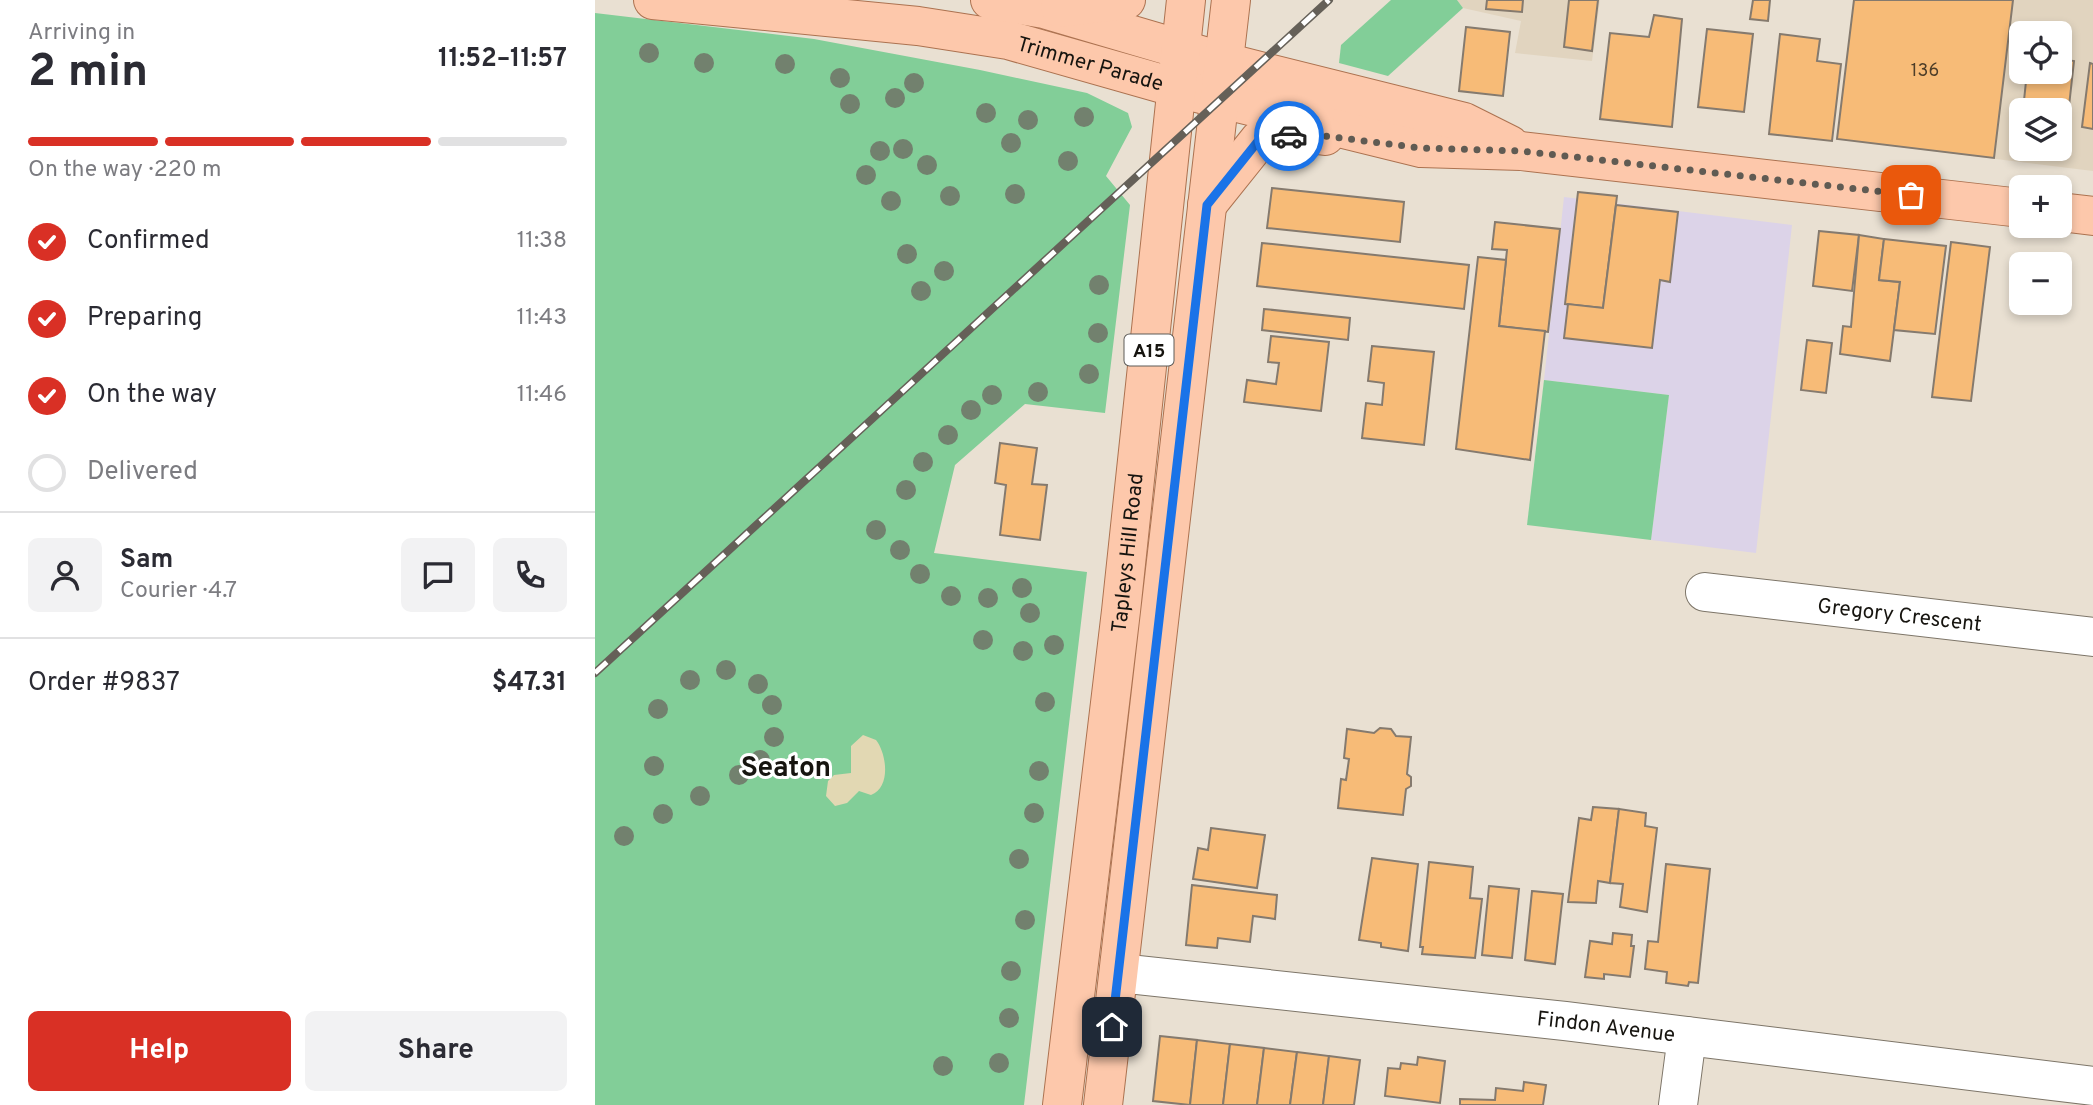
<!DOCTYPE html>
<meta charset="utf-8">
<style>
body{margin:0;font-family:Overpass,sans-serif;background:#f2f2f3;color:#2b2b33;height:100vh;display:flex;flex-direction:column;font-size:26px;white-space:nowrap}
*{box-sizing:border-box;margin:0}
p{font-size:23px;color:#7c7c81}
.icon{flex:none;width:38px;height:38px;fill:none;stroke:currentColor;stroke-width:2;stroke-linecap:round;stroke-linejoin:round}
.map{position:relative;flex:1;overflow:hidden}
.sheet{display:flex;flex-direction:column;background:#fff;width:595px}
.sheet>*{flex:none}
.tools{position:absolute;left:1414px;top:21px;display:grid;gap:14px}
.tools a{display:grid;place-items:center;width:63px;height:63px;border-radius:10px;background:#fff;box-shadow:0 4px 10px #0003;font-size:35px}
.pin{position:absolute;display:grid;place-items:center;width:60px;height:60px;color:#fff;margin:-30px;border-radius:14px;box-shadow:0 4px 10px #0006}
.courier{position:absolute;display:grid;place-items:center;width:70px;height:70px;margin:-35px;border:5px solid #1a73e8;border-radius:50%;background:#fff;color:#222;box-shadow:0 2px 9px #0007}
.overview em{font-style:normal;font-weight:700}
.overview div{display:flex;flex-direction:column-reverse}
.overview{display:flex;align-items:center;justify-content:space-between;height:119px;padding:0 28px}
h1{font-size:46px;font-weight:700;line-height:52px}
.bar{display:grid;grid-template-columns:repeat(4,1fr);gap:10px 7px;align-content:center;height:84px;padding:0 28px}
.bar i{height:9px;border-radius:5px;background:#e1e1e2}
.bar .current{background:#d93025}
.bar p{grid-column:span 4}
.line{display:flex;align-items:center;gap:18px;padding:0 28px;border-top:2px solid #e1e1e2}
.line div{flex:1}
.round{display:grid;place-items:center;flex:none;width:74px;height:74px;border-radius:10px;background:#f2f2f3}
ol{padding:0 28px;list-style:none}
li{display:flex;align-items:center;gap:21px;height:77px}
li p{margin-inline-start:auto}
li .icon{padding:7px;border-radius:50%;background:#d93025;color:#fff;stroke-width:4}
li:last-child{color:#7c7c81}
li i{width:38px;height:38px;border:4px solid #e1e1e2;border-radius:50%}
.button{display:flex;gap:14px;margin-top:auto;padding:14px 28px}
.button a{flex:1;height:80px;border-radius:10px;background:#d93025;color:#fff;font-size:28px;font-weight:700;line-height:80px;text-align:center}
.button a+a{background:#f2f2f3;color:#2b2b33}
main{display:flex;flex:1;min-height:0}
.map>svg:first-child{display:block}
.commercial{fill:#dcd3e8}
.built{fill:#e1d4bf;fill-rule:evenodd}
.green{fill:#82ce98}
.sand{fill:#e2d8b3}
.building{fill:#f7bb77;stroke:#857a6e;stroke-width:2}
.lines{fill:none;stroke-linecap:round;stroke-linejoin:round}
.minor-casing{stroke:#7d7568;stroke-width:40}
.major-casing{stroke:#ac7250;stroke-width:40}
.minor{stroke:#fff;stroke-width:38}
.major{stroke:#fdc8ab;stroke-width:38}
.rail-casing{stroke:#656058;stroke-width:8}
.rail{stroke:#fff;stroke-width:5;stroke-dasharray:16;stroke-linecap:butt}
.tree{fill:#72816e}
.done{stroke:#605b53;stroke-width:7;stroke-dasharray:0 12.6}
.route{stroke:#1a73e8;stroke-width:9}
.labels{text-anchor:middle;stroke-width:6;stroke-linejoin:round;paint-order:stroke}
.number-label{font-size:18px;fill:#4e3e29}
.shield{fill:#fff;stroke:#5c5a57;stroke-width:2}
.shield-label{font-size:19px;font-weight:bold;fill:#16140f}
.street-label{font-size:21px;fill:#16140f;stroke:#fff}
.district-label{font-size:28px;font-weight:bold;fill:#16140f;stroke:#fff}
</style>
<main>
<section class="sheet">
<div class="overview"><div><h1>2 min</h1><p>Arriving in</p></div><em>11:52–11:57</em></div>
<div class="bar"><i class="current"></i><i class="current"></i><i class="current"></i><i></i><p>On the way · 220 m</p></div>
<ol>
<li><svg class="icon" aria-label="check" viewBox="0 0 24 24"><path d="M5 12l5 5 9-10"/></svg>Confirmed<p>11:38</p></li>
<li><svg class="icon" aria-label="check" viewBox="0 0 24 24"><path d="M5 12l5 5 9-10"/></svg>Preparing<p>11:43</p></li>
<li><svg class="icon" aria-label="check" viewBox="0 0 24 24"><path d="M5 12l5 5 9-10"/></svg>On the way<p>11:46</p></li>
<li><i></i>Delivered</li>
</ol>
<div class="line" style="height:126px"><a class="round"><svg class="icon" aria-label="person" viewBox="0 0 24 24"><circle cx="12" cy="8" r="4"/><path d="M4 21q1-7 8-7t8 7"/></svg></a><div><b>Sam</b><p>Courier · 4.7</p></div><a class="round"><svg class="icon" aria-label="chat" viewBox="0 0 24 24"><path d="M4 5h16v11H9l-5 4z"/></svg></a><a class="round"><svg class="icon" aria-label="phone" viewBox="0 0 24 24"><path d="M5 4h4l2 5-3 2q2 4 5 5l2-3 5 2v4C11 20 4 13 5 4z"/></svg></a></div>
<div class="line" style="height:91px"><div>Order #9837</div><b>$47.31</b></div>
<div class="button"><a>Help</a><a>Share</a></div>
</section>
<div class="map">
<svg width="1498" height="1105" viewBox="0 0 1498 1105">
<rect width="100%" height="100%" fill="#e9e0d2"/>
<polygon class="commercial" points="969,197 1197,225 1161,553 1056,540 1074,395 949,380"/>
<g class="built">
<polygon points="862,0 1005,0 997,61 920,53 926,21 868,8"/>
<path d="M1259,0H1498V171L1242,139ZM1426,33H1465V72H1426ZM1426,110H1465V149H1426Z"/>
</g>
<g class="green">
<polygon points="796,0 862,0 868,8 793,76 744,63 746,45"/>
<polygon points="0,13 219,39 385,70 492,93 533,113 537,127 511,176 535,205 510,413 430,404 360,465 339,553 492,572 429,1105 0,1105"/>
<polygon points="949,380 1074,395 1056,540 932,525"/>
</g>
<path class="sand" d="M268,735L281,740C292,754 296,788 276,795L264,791L252,803L240,806L231,796L233,781L239,775L256,773V746Z"/>
<g class="building">
<polygon points="892,0 928,0 927,12 891,9"/>
<polygon points="974,0 1003,0 997,51 969,47"/>
<polygon points="1158,0 1175,0 1173,21 1155,19"/>
<polygon points="1259,0 1418,0 1399,158 1242,139"/>
<polygon points="1059,15 1087,19 1077,127 1005,119 1015,33 1054,37"/>
<polygon points="871,27 915,32 908,96 864,91"/>
<polygon points="1112,29 1158,34 1149,112 1103,107"/>
<polygon points="1185,34 1225,39 1222,61 1246,64 1237,141 1174,134"/>
<polygon points="1465,59 1479,61 1471,133 1465,133 1465,110 1428,110 1432,72 1465,72"/>
<polygon points="1495,63 1498,64 1498,129 1487,127"/>
<polygon points="677,188 809,202 805,242 672,228"/>
<polygon points="983,192 1022,196 1008,308 970,304"/>
<polygon points="1021,205 1083,212 1075,282 1065,280 1057,348 969,338 973,304 1008,308"/>
<polygon points="900,222 965,229 953,332 904,326 912,250 897,249"/>
<polygon points="1224,231 1264,235 1257,291 1218,286"/>
<polygon points="1264,235 1289,239 1284,280 1305,282 1295,361 1245,354 1248,326 1256,327"/>
<polygon points="1289,239 1351,246 1340,334 1299,330 1305,282 1284,280"/>
<polygon points="1356,242 1395,247 1376,401 1337,397"/>
<polygon points="667,243 874,265 869,309 662,286"/>
<polygon points="883,257 911,260 904,326 950,331 935,460 861,449"/>
<polygon points="669,309 755,318 753,340 667,330"/>
<polygon points="676,336 734,342 726,411 649,402 652,380 681,384 684,363 673,362"/>
<polygon points="1212,340 1237,343 1231,393 1206,390"/>
<polygon points="777,346 839,352 829,445 767,438 771,403 787,405 789,383 773,381"/>
<polygon points="405,443 442,448 437,484 452,485 445,540 405,535 411,485 400,483"/>
<polygon points="785,728 796,729 801,736 816,737 812,774 816,777 816,786 811,789 808,815 743,808 746,779 751,780 754,759 749,758 752,729 779,733"/>
<polygon points="998,807 1024,809 1015,883 1003,881 1001,903 973,902 984,818 996,820"/>
<polygon points="1024,809 1051,813 1050,826 1062,828 1052,912 1025,907 1028,884 1015,883"/>
<polygon points="616,828 670,835 662,888 598,879 603,848 613,850"/>
<polygon points="777,858 823,864 813,951 786,947 786,943 764,940"/>
<polygon points="834,862 878,867 875,898 887,899 880,958 827,954 828,947 825,947"/>
<polygon points="1071,864 1115,869 1103,983 1094,982 1093,986 1071,983 1072,972 1050,969 1053,941 1063,942"/>
<polygon points="597,885 682,895 680,919 658,916 655,942 623,938 622,948 591,945"/>
<polygon points="894,886 924,889 917,958 887,955"/>
<polygon points="937,891 968,894 960,964 930,960"/>
<polygon points="1018,933 1037,935 1036,946 1039,946 1035,977 1009,974 1009,979 990,977 995,941 1017,944"/>
<polygon points="565,1036 602,1040 595,1105 558,1101"/>
<polygon points="602,1040 635,1044 628,1105 595,1105"/>
<polygon points="635,1044 669,1048 662,1105 628,1105"/>
<polygon points="669,1048 702,1052 695,1105 662,1105"/>
<polygon points="702,1052 734,1056 728,1105 695,1105"/>
<polygon points="734,1056 765,1060 759,1105 728,1105"/>
<polygon points="823,1057 850,1061 845,1103 790,1096 793,1068 805,1069 806,1063 822,1065"/>
<polygon points="929,1082 951,1085 948,1105 865,1105 865,1099 900,1100 901,1088 928,1091"/>
</g>
<g class="lines">
<g class="minor-casing">
<g id="minor">
<path id="s1" d="M1110,592L1498,637"/>
<path id="s2" d="M524,973L970,1021L1498,1086"/>
<polyline points="1083,1105 1092,1036"/>
</g>
</g>
<g class="major-casing">
<g id="major">
<path id="s3" d="M58,0L323,26L413,40L582,88L826,148L926,151L1426,208"/>
<polyline points="395,0 449,9 629,62 869,122 915,145"/>
<polyline points="465,8 531,0"/>
<polyline points="612,205 664,140 714,134 730,136"/>
<polyline points="1465,212 1498,216"/>
<path id="s4" d="M467,1105L526,611L591,0"/>
<polyline points="508,1105 636,0"/>
</g>
</g>
<use href="#minor" class="minor"/>
<use href="#major" class="major"/>
<g class="rail-casing">
<polyline id="rail" points="0,673 734,0"/>
</g>
<use href="#rail" class="rail"/>
</g>
<g class="tree">
<circle cx="54" cy="53" r="10"/>
<circle cx="109" cy="63" r="10"/>
<circle cx="190" cy="64" r="10"/>
<circle cx="245" cy="78" r="10"/>
<circle cx="319" cy="83" r="10"/>
<circle cx="300" cy="98" r="10"/>
<circle cx="255" cy="104" r="10"/>
<circle cx="391" cy="113" r="10"/>
<circle cx="489" cy="117" r="10"/>
<circle cx="433" cy="120" r="10"/>
<circle cx="416" cy="143" r="10"/>
<circle cx="308" cy="149" r="10"/>
<circle cx="285" cy="151" r="10"/>
<circle cx="473" cy="161" r="10"/>
<circle cx="332" cy="165" r="10"/>
<circle cx="271" cy="175" r="10"/>
<circle cx="420" cy="194" r="10"/>
<circle cx="355" cy="196" r="10"/>
<circle cx="296" cy="201" r="10"/>
<circle cx="312" cy="254" r="10"/>
<circle cx="349" cy="271" r="10"/>
<circle cx="504" cy="285" r="10"/>
<circle cx="326" cy="291" r="10"/>
<circle cx="503" cy="333" r="10"/>
<circle cx="494" cy="374" r="10"/>
<circle cx="443" cy="392" r="10"/>
<circle cx="397" cy="395" r="10"/>
<circle cx="376" cy="410" r="10"/>
<circle cx="353" cy="435" r="10"/>
<circle cx="328" cy="462" r="10"/>
<circle cx="311" cy="490" r="10"/>
<circle cx="281" cy="530" r="10"/>
<circle cx="305" cy="550" r="10"/>
<circle cx="325" cy="574" r="10"/>
<circle cx="427" cy="588" r="10"/>
<circle cx="356" cy="596" r="10"/>
<circle cx="393" cy="598" r="10"/>
<circle cx="435" cy="613" r="10"/>
<circle cx="388" cy="640" r="10"/>
<circle cx="459" cy="645" r="10"/>
<circle cx="428" cy="651" r="10"/>
<circle cx="131" cy="670" r="10"/>
<circle cx="95" cy="680" r="10"/>
<circle cx="163" cy="684" r="10"/>
<circle cx="450" cy="702" r="10"/>
<circle cx="177" cy="705" r="10"/>
<circle cx="63" cy="709" r="10"/>
<circle cx="179" cy="737" r="10"/>
<circle cx="165" cy="760" r="10"/>
<circle cx="59" cy="766" r="10"/>
<circle cx="444" cy="771" r="10"/>
<circle cx="144" cy="775" r="10"/>
<circle cx="105" cy="796" r="10"/>
<circle cx="439" cy="813" r="10"/>
<circle cx="68" cy="814" r="10"/>
<circle cx="29" cy="836" r="10"/>
<circle cx="424" cy="859" r="10"/>
<circle cx="430" cy="920" r="10"/>
<circle cx="416" cy="971" r="10"/>
<circle cx="414" cy="1018" r="10"/>
<circle cx="404" cy="1063" r="10"/>
<circle cx="348" cy="1066" r="10"/>
</g>
<g class="lines">
<polyline class="done" points="694,136 714,134 826,148 926,151 1316,195"/>
<polyline class="route" points="517,1027 612,205 664,140 694,136"/>
</g>
<g class="labels">
<g class="number-label">
<text x="1330" y="76">136</text>
</g>
<rect class="shield" x="529.5" y="334.5" width="49" height="31" rx="5"/>
<g class="shield-label">
<text x="554" y="357">A15</text>
</g>
<g class="street-label">
<text dy="7" stroke="none"><textPath href="#s3" startOffset="443">Trimmer Parade</textPath></text>
<text dy="7" stroke="none"><textPath href="#s4" startOffset="556">Tapleys Hill Road</textPath></text>
<text dy="7" stroke="none"><textPath href="#s1" startOffset="196">Gregory Crescent</textPath></text>
<text dy="7" stroke="none"><textPath href="#s2" startOffset="490">Findon Avenue</textPath></text>
</g>
<g class="district-label">
<text x="191" y="776">Seaton</text>
</g>
</g>
</svg>
<div class="tools">
<a><svg class="icon" aria-label="locate" viewBox="0 0 24 24"><circle cx="12" cy="12" r="6"/><path d="M12 2v4M12 18v4M2 12h4M18 12h4"/></svg></a>
<a><svg class="icon" aria-label="layers" viewBox="0 0 24 24"><path d="M12 4l9 5-9 5-9-5zM3 14l9 5 9-5"/></svg></a>
<a>+</a>
<a>−</a>
</div>
<div class="pin" style="left:1316px;top:195px;background:#ea580c"><svg class="icon" aria-label="bag" viewBox="0 0 24 24"><path d="M5 8h14l-1 12H6zM9 8a3 3 0 0 1 6 0"/></svg></div>
<div class="pin" style="left:517px;top:1027px;background:#1f2937"><svg class="icon" aria-label="home" viewBox="0 0 24 24"><path d="M3 11l9-7 9 7M6 9v11h12V9"/></svg></div>
<div class="courier" style="left:694px;top:136px"><svg class="icon" aria-label="car" viewBox="0 0 24 24"><path d="M5 17H2v-5l4-1 3-4h7l3 4 3 1v5h-3M9 17h6M6 11h13"/><circle cx="7" cy="17" r="2"/><circle cx="17" cy="17" r="2"/></svg></div>
</div>
</main>
